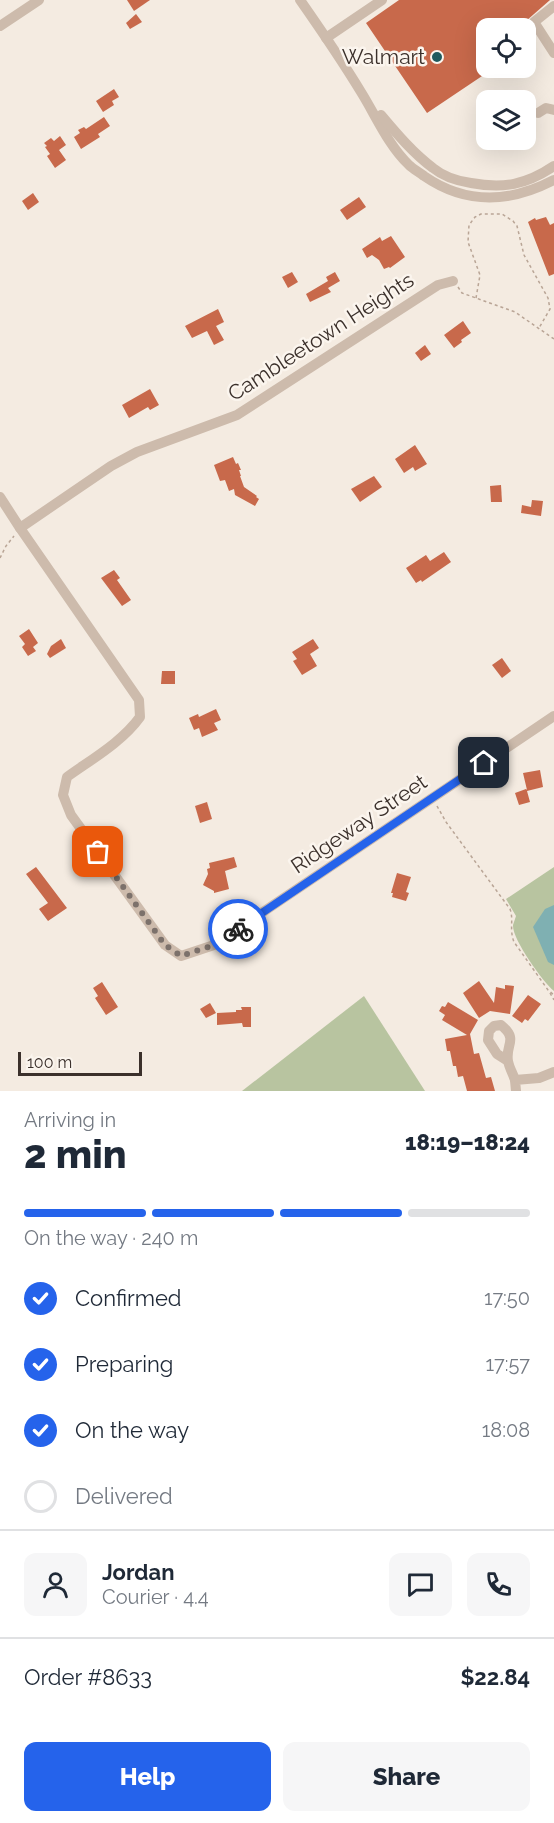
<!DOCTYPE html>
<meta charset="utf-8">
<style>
body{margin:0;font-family:Raleway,sans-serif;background:#f6f6f7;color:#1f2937;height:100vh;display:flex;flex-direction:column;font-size:22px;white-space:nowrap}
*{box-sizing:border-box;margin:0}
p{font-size:20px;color:#747a83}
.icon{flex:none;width:33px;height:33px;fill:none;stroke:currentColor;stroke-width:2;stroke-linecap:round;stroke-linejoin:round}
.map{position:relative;height:1091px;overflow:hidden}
.drawer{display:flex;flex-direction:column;background:#fff;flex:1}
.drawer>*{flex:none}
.tools{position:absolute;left:476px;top:18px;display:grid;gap:12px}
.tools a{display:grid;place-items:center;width:60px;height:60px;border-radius:12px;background:#fff;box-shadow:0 6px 24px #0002;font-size:30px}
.scale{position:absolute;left:18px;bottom:15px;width:124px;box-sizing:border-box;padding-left:6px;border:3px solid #3b302b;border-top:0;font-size:16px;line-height:21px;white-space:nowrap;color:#3b302b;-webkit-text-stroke:4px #fbf5ee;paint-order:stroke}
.pin{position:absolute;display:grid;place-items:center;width:51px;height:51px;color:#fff;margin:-26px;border-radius:12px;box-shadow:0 3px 9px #0006}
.courier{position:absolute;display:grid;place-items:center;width:60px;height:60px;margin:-30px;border:4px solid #2563eb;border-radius:50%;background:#fff;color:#222;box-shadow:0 2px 8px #0007}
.summary em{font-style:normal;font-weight:800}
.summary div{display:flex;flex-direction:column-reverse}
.summary{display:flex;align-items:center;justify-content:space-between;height:102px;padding:0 24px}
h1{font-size:39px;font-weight:800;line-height:45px}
.bar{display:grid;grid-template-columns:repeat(4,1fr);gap:9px 6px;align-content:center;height:72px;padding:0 24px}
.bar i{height:8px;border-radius:4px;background:#e0e1e3}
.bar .on{background:#2563eb}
.bar p{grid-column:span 4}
.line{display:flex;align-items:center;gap:15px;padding:0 24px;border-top:2px solid #e0e1e3}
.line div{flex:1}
.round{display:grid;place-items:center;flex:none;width:63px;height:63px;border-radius:12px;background:#f6f6f7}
ol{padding:0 24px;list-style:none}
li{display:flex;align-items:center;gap:18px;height:66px}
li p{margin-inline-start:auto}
li .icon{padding:6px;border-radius:50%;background:#2563eb;color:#fff;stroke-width:4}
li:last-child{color:#747a83}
li i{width:33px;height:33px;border:3px solid #e0e1e3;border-radius:50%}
.action{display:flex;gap:12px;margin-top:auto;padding:12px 24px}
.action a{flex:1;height:69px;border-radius:12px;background:#2563eb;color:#fff;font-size:24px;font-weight:800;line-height:69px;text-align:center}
.action a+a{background:#f6f6f7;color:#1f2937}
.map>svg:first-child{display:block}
.green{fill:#b8c4a0}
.water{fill:#7fb0b2}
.building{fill:#c8694b}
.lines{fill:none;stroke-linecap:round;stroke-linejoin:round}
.minor-tunnel{stroke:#cfc6bd;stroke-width:10;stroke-dasharray:10 5;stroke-linecap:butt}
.path{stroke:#b9a596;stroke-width:1.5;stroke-dasharray:3 3;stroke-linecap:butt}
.minor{stroke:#cdbbac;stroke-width:10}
.done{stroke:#7c716b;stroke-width:6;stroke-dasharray:0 10.8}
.route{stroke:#2563eb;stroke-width:8}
.poi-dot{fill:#1f5a5e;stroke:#fbf5ee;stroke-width:2}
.labels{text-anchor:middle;stroke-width:5;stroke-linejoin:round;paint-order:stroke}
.poi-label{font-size:21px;fill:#3b302b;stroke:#fbf5ee;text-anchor:end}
.street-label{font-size:21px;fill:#3b302b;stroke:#fbf5ee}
</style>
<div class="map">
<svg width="554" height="1091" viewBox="0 0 554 1091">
<rect width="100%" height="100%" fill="#f4ebe1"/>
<g class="green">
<path d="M554,867V991C543,982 512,939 513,925C514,922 515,919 516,916L506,899Z"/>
<polygon points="364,996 425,1091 242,1091"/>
</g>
<polygon class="water" points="554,905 554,965 548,962 533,927 545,909"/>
<g class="building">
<polygon points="127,0 150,0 134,11"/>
<polygon points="399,0 550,0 526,21 536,39 525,47 525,28 486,28 486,68 494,68 427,113 366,23"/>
<polygon points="136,14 142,22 130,29 126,23"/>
<polygon points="114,89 119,97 112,101 114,105 103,112 96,101"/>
<polygon points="104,117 110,126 98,134 100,137 81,149 74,137 80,133 78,130 84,127 86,129"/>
<polygon points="60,136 66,145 59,150 66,160 55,168 47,156 50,154 45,147 47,146 44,143 51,138 54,141"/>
<polygon points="33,193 39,202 28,210 22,201"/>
<polygon points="359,197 366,207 347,220 340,210"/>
<polygon points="546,217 550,225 554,223 554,274 549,276 528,222 535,218 536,220"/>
<polygon points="391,236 405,257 390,268 389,267 384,269 379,260 372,255 367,258 362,249 380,237 382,241"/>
<polygon points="292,272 298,282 288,288 282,277"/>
<polygon points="335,272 340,281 328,288 331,292 310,302 306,294 328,281 326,277"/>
<polygon points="218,309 224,322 216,326 224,340 214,345 207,331 192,338 185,326"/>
<polygon points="463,321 471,333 461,340 462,342 454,348 444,335"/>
<polygon points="425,345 431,354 421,361 415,353"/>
<polygon points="150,389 159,405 150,410 148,407 129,418 122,405"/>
<polygon points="415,445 427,464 415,471 413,467 404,473 395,459"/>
<polygon points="233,457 236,464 238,463 241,470 239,470 241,476 240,476 244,487 257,496 256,497 259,499 255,506 235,495 234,489 229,491 225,480 220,481 214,465"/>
<polygon points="374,476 382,487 360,502 351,489"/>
<polygon points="501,485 502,502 491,502 490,486"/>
<polygon points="532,500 543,501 541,516 521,513 522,505 531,507"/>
<polygon points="444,552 451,562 422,582 421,580 416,583 406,568 426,555 430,561"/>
<polygon points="114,570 120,578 117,580 131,600 122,606 101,578"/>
<polygon points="29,629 38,643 33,647 36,651 28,656 22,647 25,644 19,636"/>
<polygon points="61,639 66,648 50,658 47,654 51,646"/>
<polygon points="313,639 319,648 310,654 317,666 302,675 293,661 297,659 292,652"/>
<polygon points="502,658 511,671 502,678 492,665"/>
<polygon points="162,671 175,671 175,684 161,684"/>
<polygon points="216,709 221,720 214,723 218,730 202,737 199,728 194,730 189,718 198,714 199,717"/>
<polygon points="540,770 543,787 527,791 530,802 519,805 515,793 526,789 527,790 523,773"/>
<polygon points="207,802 212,819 200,823 195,806"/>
<polygon points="234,857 237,867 225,871 229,889 214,893 214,891 203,885 208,874 207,869 210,868 209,863"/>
<polygon points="36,867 67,908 48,921 39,909 48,903 26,874"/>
<polygon points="397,873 411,877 406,892 409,893 406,901 392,897 393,893 391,893"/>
<polygon points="479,981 494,1003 496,987 505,989 505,985 514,986 510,1014 490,1011 479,1018 463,993"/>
<polygon points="102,982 118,1007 106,1015 95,998 98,996 93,988"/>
<polygon points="528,995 541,1004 528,1021 525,1019 522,1023 512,1016"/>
<polygon points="448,1002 478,1020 470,1034 474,1054 479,1053 486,1078 491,1077 495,1091 467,1091 463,1076 458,1077 456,1066 453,1066 450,1051 447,1051 445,1039 467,1035 442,1020 445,1015 439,1011 442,1006 445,1007"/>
<polygon points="210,1003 216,1013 206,1018 200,1009"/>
<polygon points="241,1007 251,1007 251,1027 243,1027 242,1023 217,1025 217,1013 236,1012 236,1010 242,1010"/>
</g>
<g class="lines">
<polyline class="minor-tunnel" points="525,121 538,113"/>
<g class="path">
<polyline points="458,287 462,293 515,312 554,339"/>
<polyline points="476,298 480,275 468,242 469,225 475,217 481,214 502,214 513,221 517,226 524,255 548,298 550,309 539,328"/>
<polyline points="0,558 6,546 14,536"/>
<path d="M437,806L446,822L510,909C514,920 509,929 514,942L548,990L554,995"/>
<polyline points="550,993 554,1000"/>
</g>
<g class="minor">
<path d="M300,0C321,30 342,61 361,92C376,116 388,145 409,165C413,169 419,172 424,176C466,205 510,203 554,180"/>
<polyline points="554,6 534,22 554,53"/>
<polyline points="0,26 39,0"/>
<polyline points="326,38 382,0"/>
<polyline points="538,113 546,108 554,110"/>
<path d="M381,115C397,134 413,153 433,168C444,177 457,181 471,183C503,189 526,185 554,166"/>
<polyline points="0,497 20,528 111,466 137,452 237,415 438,285 453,281"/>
<path d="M20,528L139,700L140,717C122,742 92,759 67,777L63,795L71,815L165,945L181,956L214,945L554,716"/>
<path d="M508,1061L497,1054L488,1040L489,1031L494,1026L501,1025C519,1040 505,1044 508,1061C509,1067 513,1074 515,1080"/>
<polyline points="516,1091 515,1080 539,1078 554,1072"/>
</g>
</g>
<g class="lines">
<polyline class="done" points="98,852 165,945 181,956 214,945 238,929"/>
<polyline class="route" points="238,929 484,763"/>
</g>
<circle class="poi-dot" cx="437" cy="57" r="6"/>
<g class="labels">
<g class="poi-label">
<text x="425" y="64">Walmart</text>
</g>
<g class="street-label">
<text transform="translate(321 337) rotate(-33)" y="7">Cambleetown Heights</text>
<text transform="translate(359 824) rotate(-34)" y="7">Ridgeway Street</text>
</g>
</g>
</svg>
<div class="tools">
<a><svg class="icon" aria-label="locate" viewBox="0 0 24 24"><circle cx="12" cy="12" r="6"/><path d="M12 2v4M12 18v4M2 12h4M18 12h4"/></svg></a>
<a><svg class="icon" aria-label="layers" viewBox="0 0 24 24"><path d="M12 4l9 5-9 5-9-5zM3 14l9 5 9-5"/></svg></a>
</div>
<div class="scale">100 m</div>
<div class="pin" style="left:98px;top:852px;background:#ea580c"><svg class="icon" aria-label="bag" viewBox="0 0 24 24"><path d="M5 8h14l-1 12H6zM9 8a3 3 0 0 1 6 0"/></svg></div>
<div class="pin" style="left:484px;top:763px;background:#1f2937"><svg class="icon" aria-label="home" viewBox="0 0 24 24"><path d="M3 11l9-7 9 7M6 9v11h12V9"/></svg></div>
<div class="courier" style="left:238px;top:929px"><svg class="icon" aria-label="bike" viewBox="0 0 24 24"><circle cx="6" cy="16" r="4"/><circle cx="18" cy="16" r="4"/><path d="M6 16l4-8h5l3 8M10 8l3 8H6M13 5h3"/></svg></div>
</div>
<section class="drawer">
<div class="summary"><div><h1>2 min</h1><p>Arriving in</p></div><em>18:19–18:24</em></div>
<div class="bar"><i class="on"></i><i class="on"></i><i class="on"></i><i></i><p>On the way · 240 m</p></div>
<ol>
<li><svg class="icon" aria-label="check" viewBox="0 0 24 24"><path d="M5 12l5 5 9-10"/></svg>Confirmed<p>17:50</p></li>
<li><svg class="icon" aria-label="check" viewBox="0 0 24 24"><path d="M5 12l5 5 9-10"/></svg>Preparing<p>17:57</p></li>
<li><svg class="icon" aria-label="check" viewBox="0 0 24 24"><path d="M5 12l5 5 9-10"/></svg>On the way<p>18:08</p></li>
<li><i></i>Delivered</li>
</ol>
<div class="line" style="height:108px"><a class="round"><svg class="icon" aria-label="person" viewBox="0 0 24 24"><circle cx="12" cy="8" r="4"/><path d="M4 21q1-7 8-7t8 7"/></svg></a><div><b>Jordan</b><p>Courier · 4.4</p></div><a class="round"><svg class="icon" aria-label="chat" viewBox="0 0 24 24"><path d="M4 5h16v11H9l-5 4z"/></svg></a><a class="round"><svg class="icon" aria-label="phone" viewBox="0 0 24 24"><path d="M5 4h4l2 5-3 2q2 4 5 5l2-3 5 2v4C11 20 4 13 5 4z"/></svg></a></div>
<div class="line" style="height:78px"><div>Order #8633</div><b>$22.84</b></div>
<div class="action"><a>Help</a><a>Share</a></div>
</section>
